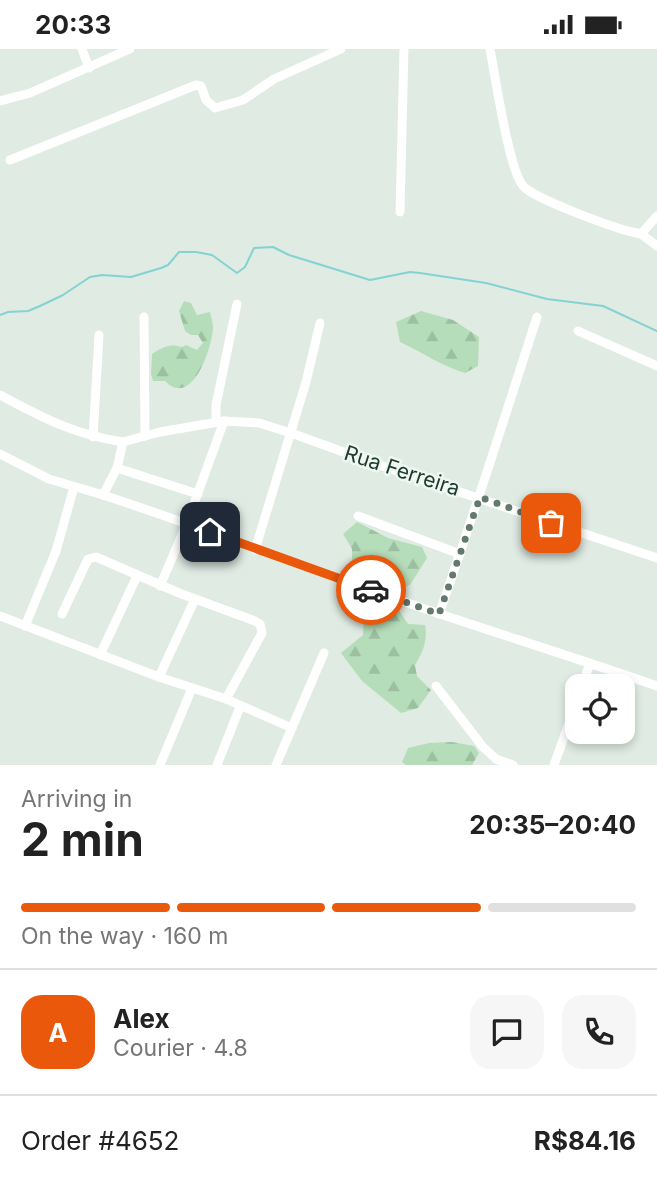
<!DOCTYPE html>
<meta charset="utf-8">
<style>
body{margin:0;font-family:Inter,sans-serif;background:#f6f6f6;color:#222;height:100vh;display:flex;flex-direction:column;font-size:26px;white-space:nowrap}
*{box-sizing:border-box;margin:0}
p{font-size:23px;color:#767676}
.icon{flex:none;width:38px;height:38px;fill:none;stroke:currentColor;stroke-width:2;stroke-linecap:round;stroke-linejoin:round}
.map{position:relative;height:716px;overflow:hidden}
.panel{display:flex;flex-direction:column;background:#fff;flex:1}
.panel>*{flex:none}
.controls{position:absolute;left:565px;top:625px;display:grid;gap:14px}
.controls a{display:grid;place-items:center;width:70px;height:70px;border-radius:14px;background:#fff;box-shadow:0 4px 10px #0003;font-size:35px}
.pin{position:absolute;display:grid;place-items:center;width:60px;height:60px;color:#fff;margin:-30px;border-radius:14px;box-shadow:0 4px 10px #0006}
.courier{position:absolute;display:grid;place-items:center;width:70px;height:70px;margin:-35px;border:5px solid #ea580c;border-radius:50%;background:#fff;color:#222;box-shadow:0 2px 9px #0007}
.headline em{font-style:normal;font-weight:700}
.headline div{display:flex;flex-direction:column-reverse}
.headline{display:flex;align-items:center;justify-content:space-between;height:119px;padding:0 21px}
h1{font-size:46px;font-weight:700;line-height:52px}
.bar{display:grid;grid-template-columns:repeat(4,1fr);gap:10px 7px;align-content:center;height:84px;padding:0 21px}
.bar i{height:9px;border-radius:5px;background:#e0e0e0}
.bar .active{background:#ea580c}
.bar p{grid-column:span 4}
.line{display:flex;align-items:center;gap:18px;padding:0 21px;border-top:2px solid #e0e0e0}
.line div{flex:1}
.round{display:grid;place-items:center;flex:none;width:74px;height:74px;border-radius:21px;background:#f6f6f6}
.status{display:flex;justify-content:space-between;align-items:center;height:49px;padding:0 35px;background:#fff;direction:ltr}
.status svg{height:19px;fill:currentColor}
.map>svg:first-child{display:block}
.forest{fill:url(#forest-firs)}
.lines{fill:none;stroke-linecap:round;stroke-linejoin:round}
.stream{stroke:#84d3d2;stroke-width:2}
.minor{stroke:#fff;stroke-width:9}
.done{stroke:#62796e;stroke-width:7;stroke-dasharray:0 12.6}
.route{stroke:#ea580c;stroke-width:9}
.labels{text-anchor:middle;stroke-width:5;stroke-linejoin:round;paint-order:stroke}
.street-label{font-size:21px;fill:#1f3b2f;stroke:#eff7f2}
</style>
<div class="status"><b>20:33</b><svg viewBox="0 0 49 12"><path d="M0 12V9h3v3zM5 12V6h3v6zM10 12V3h3v9zM15 12V0h3v12zM26 1h20v11H26zM47 4h2v5h-2z"/></svg></div>
<div class="map">
<svg width="657" height="716" viewBox="0 0 657 716">
<defs>
<pattern id="forest-firs" width="22" height="20" patternUnits="userSpaceOnUse" patternTransform="scale(1.75)"><rect width="22" height="20" fill="#b6ddba"/><path d="M5 1l3.5 6h-7zM16 11l3.5 6h-7z" fill="#9cbfa0"/></pattern>
</defs>
<rect width="100%" height="100%" fill="#dfebe3"/>
<g class="forest">
<path d="M184,252L191,254L197,266L210,263C211,268 213,274 213,279C212,299 192,360 165,332H153L151,325L152,305C163,298 169,294 182,298L186,296L197,301L203,294L198,286H191L185,282L179,262Z"/>
<path d="M421,262L453,271L479,288L478,317L465,324C441,317 422,303 400,293L396,273Z"/>
<polygon points="357,473 388,489 422,498 427,509 410,536 402,539 393,533 375,530 358,523 352,514 352,500 343,485"/>
<path d="M377,551L396,557L408,575L425,576C428,591 423,603 415,616L417,627L431,641L418,659L401,664L362,632L341,604L363,586L364,566Z"/>
<polygon points="452,693 474,697 479,704 472,716 406,716 402,713 408,699 429,694"/>
</g>
<g class="lines">
<polyline class="stream" points="0,266 8,263 28,262 40,257 63,246 90,228 102,226 131,228 161,219 168,216 179,203 196,203 212,206 237,224 245,218 254,199 273,198 289,206 370,231 410,223 420,224 486,234 547,250 603,257 657,282"/>
<g class="minor">
<polyline points="82,0 89,19"/>
<path d="M490,0C495,26 509,121 523,137C533,149 609,177 628,182L641,185L657,167"/>
<polyline points="0,52 30,44 130,0"/>
<polyline points="10,111 196,36 201,37 206,51 215,59 243,51 274,30 341,0"/>
<polyline points="400,163 404,0"/>
<polyline points="641,185 657,197"/>
<polyline points="144,268 145,387"/>
<polyline points="578,282 657,317"/>
<path d="M0,346C44,369 72,385 123,393"/>
<polyline points="224,372 259,374 291,384 382,417 657,509"/>
<polyline points="216,373 216,356 237,255"/>
<polyline points="93,388 99,286"/>
<polyline points="0,405 49,430 103,446"/>
<polyline points="117,419 198,445"/>
<polyline points="358,467 460,505"/>
<polyline points="255,501 306,333 320,274"/>
<path d="M160,537L187,474L224,372L160,383L123,393L117,419L103,446C216,483 327,527 440,565C512,589 585,612 657,637"/>
<polyline points="62,565 88,510 96,508 179,544 255,572 260,575 262,584 226,650"/>
<path d="M439,565C474,466 505,367 537,268"/>
<polyline points="0,567 159,628 226,650 292,679"/>
<polyline points="25,577 56,502 74,438"/>
<polyline points="100,606 137,527"/>
<polyline points="159,628 195,550"/>
<polyline points="436,637 483,698 496,710 513,716"/>
<polyline points="582,637 590,614"/>
<polyline points="160,716 192,639"/>
<polyline points="217,716 240,658"/>
<polyline points="276,716 324,604"/>
<polyline points="554,716 578,649"/>
</g>
</g>
<g class="lines">
<polyline class="done" points="371,541 439,565 480,448 551,474"/>
<polyline class="route" points="210,483 371,541"/>
</g>
<g class="labels">
<g class="street-label">
<text transform="translate(402 422) rotate(18)" y="7">Rua Ferreira</text>
</g>
</g>
</svg>
<div class="controls">
<a><svg class="icon" aria-label="locate" viewBox="0 0 24 24"><circle cx="12" cy="12" r="6"/><path d="M12 2v4M12 18v4M2 12h4M18 12h4"/></svg></a>
</div>
<div class="pin" style="left:551px;top:474px;background:#ea580c"><svg class="icon" aria-label="bag" viewBox="0 0 24 24"><path d="M5 8h14l-1 12H6zM9 8a3 3 0 0 1 6 0"/></svg></div>
<div class="pin" style="left:210px;top:483px;background:#1f2937"><svg class="icon" aria-label="home" viewBox="0 0 24 24"><path d="M3 11l9-7 9 7M6 9v11h12V9"/></svg></div>
<div class="courier" style="left:371px;top:541px"><svg class="icon" aria-label="car" viewBox="0 0 24 24"><path d="M5 17H2v-5l4-1 3-4h7l3 4 3 1v5h-3M9 17h6M6 11h13"/><circle cx="7" cy="17" r="2"/><circle cx="17" cy="17" r="2"/></svg></div>
</div>
<section class="panel">
<div class="headline"><div><h1>2 min</h1><p>Arriving in</p></div><em>20:35–20:40</em></div>
<div class="bar"><i class="active"></i><i class="active"></i><i class="active"></i><i></i><p>On the way · 160 m</p></div>
<div class="line" style="height:126px"><b class="round" style="background:#ea580c;color:#fff">A</b><div><b>Alex</b><p>Courier · 4.8</p></div><a class="round"><svg class="icon" aria-label="chat" viewBox="0 0 24 24"><path d="M4 5h16v11H9l-5 4z"/></svg></a><a class="round"><svg class="icon" aria-label="phone" viewBox="0 0 24 24"><path d="M5 4h4l2 5-3 2q2 4 5 5l2-3 5 2v4C11 20 4 13 5 4z"/></svg></a></div>
<div class="line" style="height:91px"><div>Order #4652</div><b>R$84.16</b></div>
</section>
